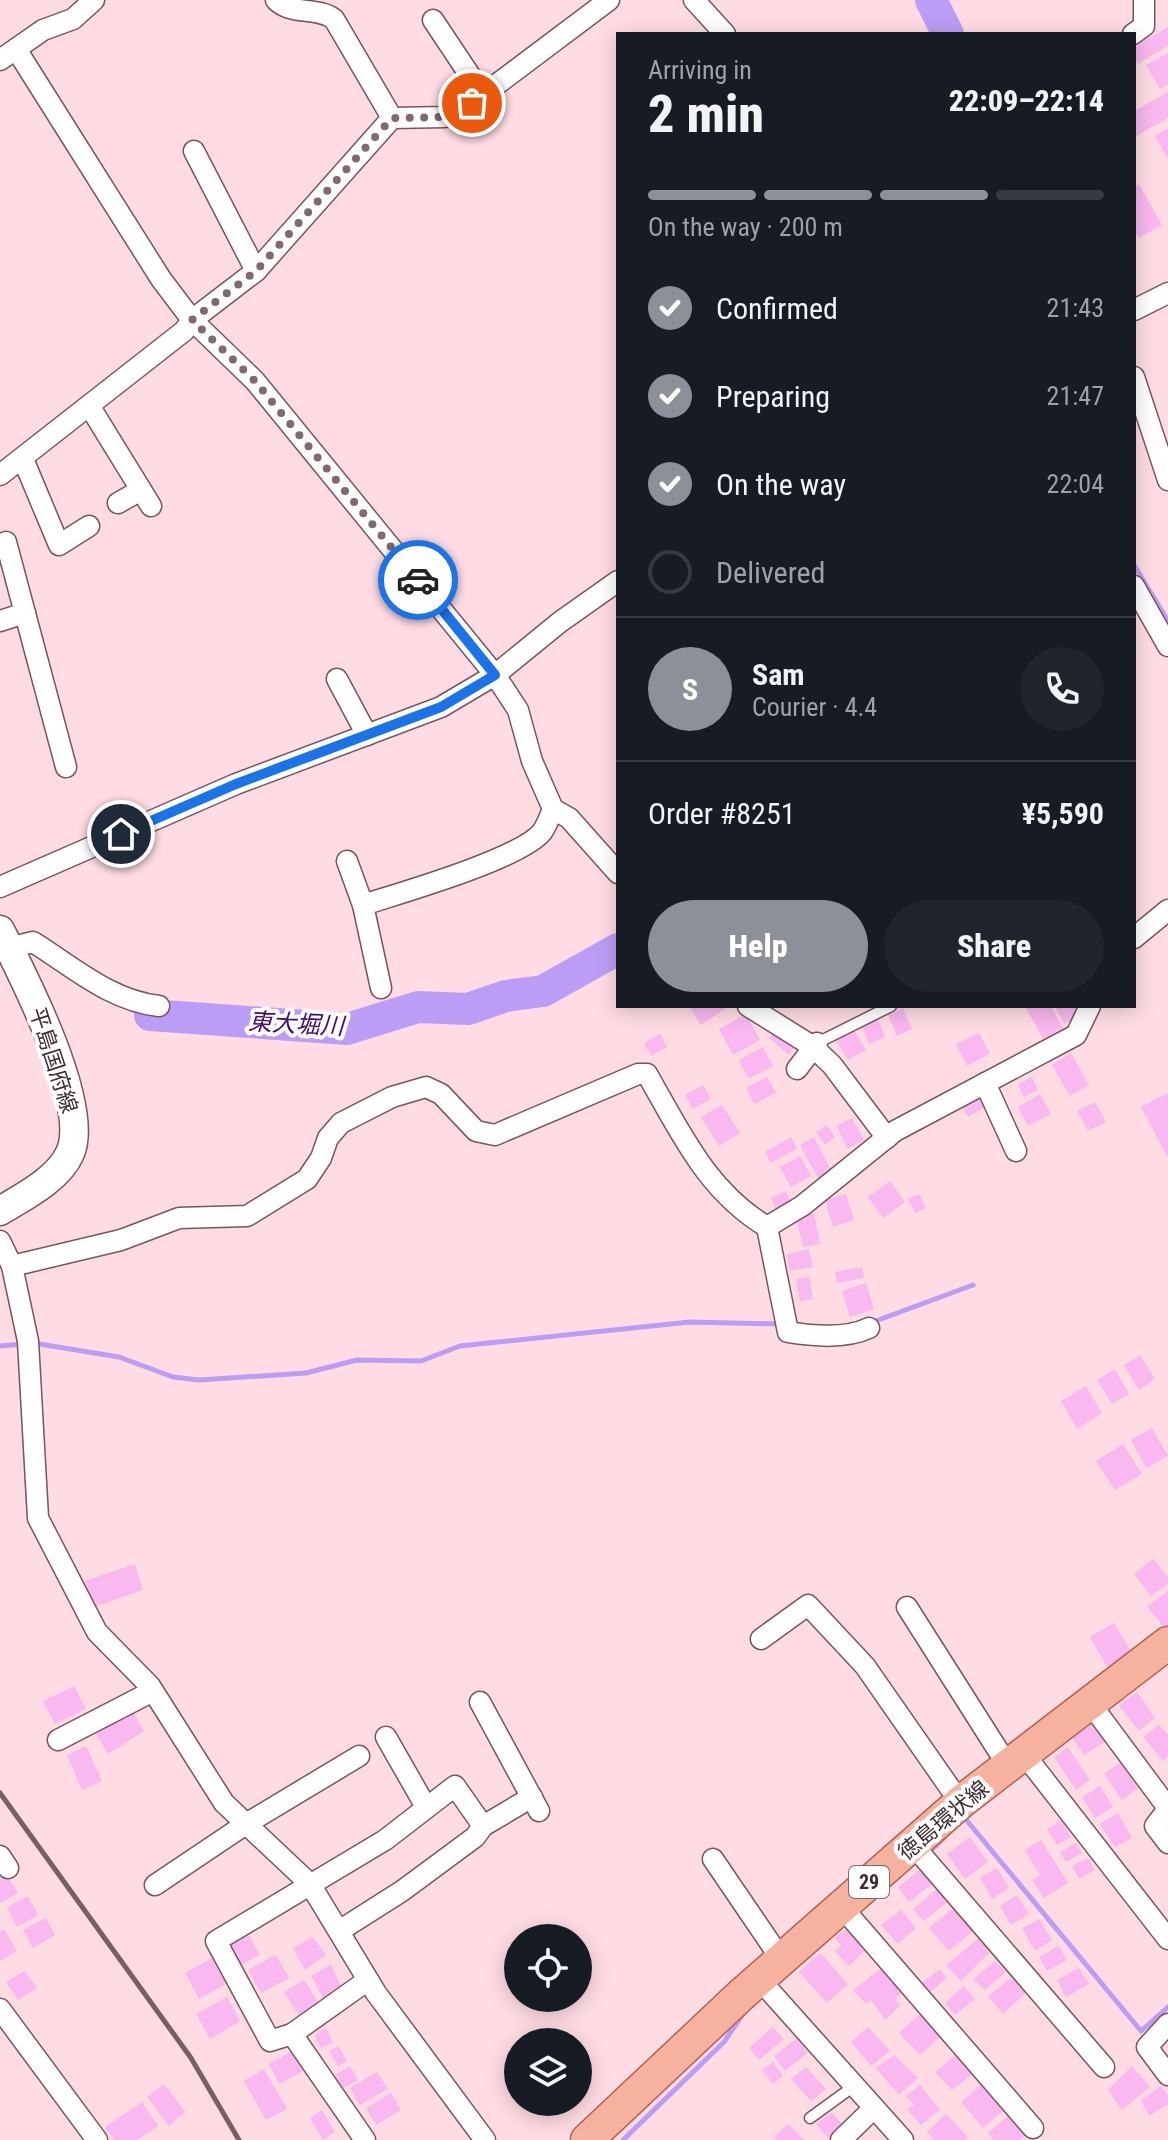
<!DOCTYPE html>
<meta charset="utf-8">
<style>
body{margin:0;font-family:"Roboto Condensed","Noto Sans JP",sans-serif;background:#20242c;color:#f1f3f6;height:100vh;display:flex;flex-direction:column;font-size:30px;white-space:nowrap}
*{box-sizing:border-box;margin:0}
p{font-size:26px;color:#9ea1a6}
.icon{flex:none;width:44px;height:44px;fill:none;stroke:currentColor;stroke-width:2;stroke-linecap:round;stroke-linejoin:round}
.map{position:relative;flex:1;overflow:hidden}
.drawer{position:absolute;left:616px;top:32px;width:520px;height:976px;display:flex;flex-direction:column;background:#171b24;border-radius:0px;box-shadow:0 4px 20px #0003}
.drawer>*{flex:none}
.buttons{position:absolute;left:504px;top:1924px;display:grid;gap:16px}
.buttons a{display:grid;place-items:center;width:88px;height:88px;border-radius:50%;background:#171b24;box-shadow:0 4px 20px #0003;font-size:40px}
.pin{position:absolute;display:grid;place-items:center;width:68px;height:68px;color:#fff;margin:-34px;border:4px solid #fff;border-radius:50%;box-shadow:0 2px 8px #0007}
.courier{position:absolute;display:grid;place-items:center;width:80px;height:80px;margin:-40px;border:6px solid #1a73e8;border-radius:50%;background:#fff;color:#222;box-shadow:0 2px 10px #0007}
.summary em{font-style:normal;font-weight:800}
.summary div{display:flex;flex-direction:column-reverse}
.summary{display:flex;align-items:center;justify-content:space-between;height:136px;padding:0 32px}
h1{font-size:52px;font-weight:800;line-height:60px}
.bar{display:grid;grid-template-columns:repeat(4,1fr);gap:12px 8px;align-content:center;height:96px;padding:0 32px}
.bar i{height:10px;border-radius:6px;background:#363941}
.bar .current{background:#8c9099}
.bar p{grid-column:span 4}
.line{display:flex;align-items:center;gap:20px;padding:0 32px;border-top:2px solid #363941}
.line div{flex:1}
.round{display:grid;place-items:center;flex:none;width:84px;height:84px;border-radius:42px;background:#20242c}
ol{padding:0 32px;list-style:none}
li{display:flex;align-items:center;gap:24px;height:88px}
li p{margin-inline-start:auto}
li .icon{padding:8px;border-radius:50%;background:#8c9099;color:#fff;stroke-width:4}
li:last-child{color:#9ea1a6}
li i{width:44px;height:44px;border:4px solid #363941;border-radius:50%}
.button{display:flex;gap:16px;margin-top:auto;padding:16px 32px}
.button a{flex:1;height:92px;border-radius:48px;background:#8c9099;color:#fff;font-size:32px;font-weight:800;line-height:92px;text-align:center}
.button a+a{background:#20242c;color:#f1f3f6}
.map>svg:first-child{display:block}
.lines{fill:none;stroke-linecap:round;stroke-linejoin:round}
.stream{stroke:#bc9df5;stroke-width:5}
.river{stroke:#bc9df5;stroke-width:32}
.building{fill:#f9b8ef}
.lane-casing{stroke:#79555d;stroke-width:13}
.street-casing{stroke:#79555d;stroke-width:23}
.secondary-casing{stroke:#79555d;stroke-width:31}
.primary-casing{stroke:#b1624f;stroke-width:35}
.lane{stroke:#fff;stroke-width:10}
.street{stroke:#fff;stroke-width:20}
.secondary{stroke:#fff;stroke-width:28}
.primary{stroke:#f6b29f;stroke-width:32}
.rail{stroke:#766065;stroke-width:5}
.done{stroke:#816a6f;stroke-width:8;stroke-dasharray:0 14.4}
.route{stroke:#1a73e8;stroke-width:10}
.labels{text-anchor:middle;stroke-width:8;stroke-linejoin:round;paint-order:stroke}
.shield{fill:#fff;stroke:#776b6e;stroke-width:2}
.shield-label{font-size:20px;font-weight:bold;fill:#3d2c30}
.street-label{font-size:22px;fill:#3d2c30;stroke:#fff}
.water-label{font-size:24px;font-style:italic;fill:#400973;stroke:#fff}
</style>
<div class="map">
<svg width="1168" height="2140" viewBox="0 0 1168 2140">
<rect width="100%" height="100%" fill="#ffdce3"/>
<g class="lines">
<g class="stream">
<polyline points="1134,565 1168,621"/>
<polyline points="873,1322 973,1285"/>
<polyline points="33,1343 119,1357 173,1377 199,1380 306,1373 357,1360 421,1361 460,1346 690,1322 780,1324"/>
<polyline points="0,1346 23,1344"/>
<polyline points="963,1816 1141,2031 1168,2007"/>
<polyline points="928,1853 944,1838"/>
<polyline points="623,2140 724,2042 745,2011"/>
</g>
<g class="river">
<polyline points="931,0 948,34"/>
<polyline points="150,1015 347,1029 418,1007 468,1009 506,996 543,991 618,949"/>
</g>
</g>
<g class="building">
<polygon points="1168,27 1168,46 1137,64 1134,47"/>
<polygon points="1168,53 1168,85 1160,89 1146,65"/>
<polygon points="1168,92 1168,118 1136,136 1134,111"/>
<polygon points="1168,128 1168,159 1155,136"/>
<polygon points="1139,184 1162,225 1139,238 1134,230 1134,187"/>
<polygon points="689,1006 729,1006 701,1025"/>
<polygon points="1025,1006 1051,1006 1063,1028 1043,1039"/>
<polygon points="1055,1006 1076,1006 1081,1015 1064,1024"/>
<polygon points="903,1008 912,1029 897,1036 888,1015"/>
<polygon points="746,1014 760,1040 733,1055 719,1029"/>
<polygon points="878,1019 885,1037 869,1044 862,1026"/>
<polygon points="853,1028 866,1050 848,1060 835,1039"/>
<polygon points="774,1032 794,1048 789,1055 769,1038"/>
<polygon points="979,1033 990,1054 967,1066 956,1044"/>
<polygon points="660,1034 667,1047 651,1056 644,1043"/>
<polygon points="763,1047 773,1066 749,1079 739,1060"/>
<polygon points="1071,1053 1089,1085 1070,1096 1052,1065"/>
<polygon points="767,1077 776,1093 754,1104 746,1088"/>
<polygon points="1032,1077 1038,1090 1024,1097 1018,1085"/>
<polygon points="703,1085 711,1099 693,1109 685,1095"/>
<polygon points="1168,1093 1168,1158 1141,1107"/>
<polygon points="1040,1094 1051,1114 1028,1126 1018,1107"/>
<polygon points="980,1095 986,1106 968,1117 962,1106"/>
<polygon points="1095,1102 1106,1122 1088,1131 1077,1111"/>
<polygon points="722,1105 740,1133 719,1146 701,1117"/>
<polygon points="852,1118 864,1140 848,1149 836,1126"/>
<polygon points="827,1125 835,1137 825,1145 816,1132"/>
<polygon points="791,1137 797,1149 771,1163 765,1152"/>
<polygon points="814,1137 832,1172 819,1180 800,1145"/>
<polygon points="800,1156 811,1176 791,1187 780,1167"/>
<polygon points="890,1181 905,1202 883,1218 868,1197"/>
<polygon points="786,1191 792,1204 777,1211 771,1198"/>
<polygon points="846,1194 854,1220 833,1227 825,1200"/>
<polygon points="919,1194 926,1208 915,1213 908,1199"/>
<polygon points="814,1213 820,1244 803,1247 796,1217"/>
<polygon points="809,1249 813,1267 790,1271 787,1254"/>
<polygon points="862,1267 864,1278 837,1283 835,1272"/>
<polygon points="809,1277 813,1299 800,1301 796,1279"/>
<polygon points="866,1283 874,1309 850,1317 842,1291"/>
<polygon points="1140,1355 1155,1379 1139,1390 1124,1365"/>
<polygon points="1115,1369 1129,1394 1112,1404 1097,1380"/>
<polygon points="1086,1386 1102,1413 1077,1429 1061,1401"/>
<polygon points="1152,1428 1168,1456 1146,1468 1131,1440"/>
<polygon points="1123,1444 1142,1474 1115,1490 1096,1461"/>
<polygon points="1153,1559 1168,1577 1168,1584 1151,1596 1134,1574"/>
<polygon points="135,1564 143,1590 94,1607 85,1581"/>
<polygon points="1168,1591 1168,1625 1164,1628 1147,1606"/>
<polygon points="1114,1623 1133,1655 1108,1669 1090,1637"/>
<polygon points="74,1686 86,1709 55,1724 43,1701"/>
<polygon points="1137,1692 1155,1718 1139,1731 1119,1706"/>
<polygon points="133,1712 144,1731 108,1754 96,1734"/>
<polygon points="1093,1723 1106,1741 1084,1755 1072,1737"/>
<polygon points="1159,1725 1168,1735 1168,1756 1163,1761 1143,1737"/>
<polygon points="86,1746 102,1781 82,1790 67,1755"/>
<polygon points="1068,1747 1090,1780 1076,1790 1054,1757"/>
<polygon points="1120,1762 1138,1788 1122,1800 1104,1774"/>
<polygon points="1100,1786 1113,1807 1095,1818 1082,1797"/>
<polygon points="1118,1813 1132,1838 1115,1847 1100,1824"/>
<polygon points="1061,1820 1071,1837 1057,1845 1047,1829"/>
<polygon points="970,1837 988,1862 965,1879 947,1854"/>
<polygon points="1041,1840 1068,1883 1044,1898 1032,1880 1040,1875 1025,1850"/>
<polygon points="1076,1843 1082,1853 1066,1862 1060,1852"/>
<polygon points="1088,1858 1095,1870 1079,1879 1072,1866"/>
<polygon points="997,1868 1009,1888 992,1899 980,1878"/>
<polygon points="921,1869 932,1884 909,1902 898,1887"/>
<polygon points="7,1875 18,1893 0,1903 0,1879"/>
<polygon points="937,1889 947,1902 924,1921 913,1909"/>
<polygon points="1017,1895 1029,1914 1011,1925 1000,1906"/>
<polygon points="28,1896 38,1915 17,1927 7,1907"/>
<polygon points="953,1908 973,1931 949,1951 929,1928"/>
<polygon points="901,1910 916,1928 898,1944 881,1925"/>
<polygon points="46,1918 55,1935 33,1948 23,1930"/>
<polygon points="1039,1919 1052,1940 1035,1951 1022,1928"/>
<polygon points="849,1928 867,1949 849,1966 835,1951 841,1946 835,1937"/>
<polygon points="4,1929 17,1951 0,1961 0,1931"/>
<polygon points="249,1935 260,1955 240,1965 229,1945"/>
<polygon points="313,1937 326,1955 305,1970 293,1948"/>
<polygon points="979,1938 989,1953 961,1981 946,1965"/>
<polygon points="1059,1946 1067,1960 1047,1971 1039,1957"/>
<polygon points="820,1953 848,1984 827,2003 799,1972"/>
<polygon points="276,1955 289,1978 261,1993 248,1970"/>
<polygon points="212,1958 226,1984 199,1999 185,1973"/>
<polygon points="995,1961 1006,1972 985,1990 973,1979"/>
<polygon points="331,1964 341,1987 323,1998 311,1976"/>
<polygon points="882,1968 904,1991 896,1998 900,2006 885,2020 871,2000 866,2004 853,1990"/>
<polygon points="1079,1968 1089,1984 1066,1997 1057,1980"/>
<polygon points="940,1969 947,1978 929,1993 922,1983"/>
<polygon points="25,1971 37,1988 18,2000 6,1982"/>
<polygon points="1011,1978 1026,1993 1003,2014 988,1996"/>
<polygon points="304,1980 320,2005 300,2017 284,1992"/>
<polygon points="964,1986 975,1999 955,2015 945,2003"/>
<polygon points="227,1997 240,2021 210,2039 196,2014"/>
<polygon points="920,2014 940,2037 920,2055 899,2033"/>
<polygon points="773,2027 784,2039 759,2060 749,2048"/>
<polygon points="868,2027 890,2051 871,2066 851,2042"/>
<polygon points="326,2028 333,2042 321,2048 314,2035"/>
<polygon points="797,2038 807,2053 785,2071 774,2056"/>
<polygon points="338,2046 347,2061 338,2066 329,2051"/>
<polygon points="292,2051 303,2071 279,2084 269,2064"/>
<polygon points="958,2053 974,2073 952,2090 935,2072"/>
<polygon points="894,2055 918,2078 899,2095 876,2068"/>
<polygon points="773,2062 783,2076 773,2084 762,2070"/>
<polygon points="350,2066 358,2080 343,2088 335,2075"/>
<polygon points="1132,2066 1150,2087 1122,2110 1108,2090"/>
<polygon points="806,2067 826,2089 811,2101 791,2079"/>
<polygon points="264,2069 287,2109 266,2120 244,2081"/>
<polygon points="377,2072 388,2089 360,2105 350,2088"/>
<polygon points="983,2083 1005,2109 983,2128 961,2102"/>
<polygon points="164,2084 185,2112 169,2126 147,2097"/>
<polygon points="920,2085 940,2110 921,2125 907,2109 914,2105 906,2096"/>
<polygon points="1161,2086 1168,2096 1168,2104 1149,2116 1141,2100"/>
<polygon points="391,2093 401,2110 376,2125 366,2108"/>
<polygon points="142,2102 158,2126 137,2140 114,2140 105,2127"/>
<polygon points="322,2110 335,2132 323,2140 310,2118"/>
<polygon points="832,2112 844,2127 828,2138 816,2124"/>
<polygon points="946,2114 968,2137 965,2140 934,2140 927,2132"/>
<polygon points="1009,2115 1026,2135 1020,2140 994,2140 988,2133"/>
<polygon points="788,2124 804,2140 777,2140 774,2137"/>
</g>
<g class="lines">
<g class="lane-casing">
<g id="lane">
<polyline points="817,1043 891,1006"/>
<polyline points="810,2118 854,2086"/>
</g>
</g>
<g class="street-casing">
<g id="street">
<path d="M276,0C292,16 316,6 334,19L392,118"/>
<polyline points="694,0 725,34"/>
<polyline points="433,20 483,95"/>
<polyline points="1133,34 1144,26 1144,0"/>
<polyline points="16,49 161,279 192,320 255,381 495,675 518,710 532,761 553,809 569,818 618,873"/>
<polyline points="0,60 43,30 73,19 94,0"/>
<polyline points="194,151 256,271"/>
<polyline points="1134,310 1168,293"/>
<polyline points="1134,377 1168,480"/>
<polyline points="90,407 151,506"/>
<polyline points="23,459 59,545 89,526"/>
<polyline points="0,475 184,331 192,320 256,271 392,118 444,117 472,103 609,0"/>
<polyline points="118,503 141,490"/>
<polyline points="6,542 66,767"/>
<polyline points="1134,586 1168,646"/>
<polyline points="0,621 25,613"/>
<polyline points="337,679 367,735"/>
<polyline points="347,861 363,905 381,988"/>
<polyline points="0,887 236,784 441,707 495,675 560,622 618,581"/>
<path d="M363,905C400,893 520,859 542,832C547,825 550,816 553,809"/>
<polyline points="1134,938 1168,910"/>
<path d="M0,950L33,942C73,967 111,1001 159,1006"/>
<polyline points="748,1006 812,1046 832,1065 887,1138"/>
<polyline points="797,1069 817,1043"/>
<polyline points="985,1083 1016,1151"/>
<path d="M767,1227L788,1332C812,1336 846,1339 869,1328"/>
<polyline points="0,1241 12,1266 28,1341 38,1518 97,1632 150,1686 224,1803 310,1884 376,1993 485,2140"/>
<path d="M12,1266L121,1240L179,1218L247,1216L307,1179L321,1158L328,1138L341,1123L392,1097L426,1087L441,1094L476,1131L495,1135L638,1074H647C681,1133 707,1191 767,1227L802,1206L895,1131L1076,1035L1090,1006"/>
<polyline points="907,1607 1008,1766"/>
<polyline points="761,1639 808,1605 865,1666 950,1788 962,1801"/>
<polyline points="480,1702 539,1811"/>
<polyline points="1090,1703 1168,1808"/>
<polyline points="386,1737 426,1807"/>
<polyline points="58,1740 153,1691"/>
<polyline points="1024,1754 1168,1939"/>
<polyline points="1168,1809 1155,1826 1168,1843"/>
<polyline points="913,1845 1104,2067"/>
<polyline points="0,1856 8,1868"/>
<polyline points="713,1859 781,1959"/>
<polyline points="155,1885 246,1824 359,1756"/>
<polyline points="841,1906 1033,2128"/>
<polyline points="339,1931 402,1891 475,1837 483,1826 532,1797"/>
<polyline points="759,1979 903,2140"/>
<polyline points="0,2009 97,2140"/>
<polyline points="1168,2024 1147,2047 1168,2075"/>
<polyline points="292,2034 270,2041 216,1941 385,1840 455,1786 483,1826"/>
<polyline points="365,2140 292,2034 368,1980"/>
<polyline points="841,2140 874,2108"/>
</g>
</g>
<g class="secondary-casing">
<path id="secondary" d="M0,930C23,975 91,1107 70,1153C59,1179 23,1197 0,1211"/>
</g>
<g class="primary-casing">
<polyline id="primary" points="587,2140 741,1995 962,1801 1168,1643"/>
</g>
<use href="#lane" class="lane"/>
<use href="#street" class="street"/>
<use href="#secondary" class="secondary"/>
<use href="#primary" class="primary"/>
<polyline class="rail" points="0,1793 191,2058 239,2140"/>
</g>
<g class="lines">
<polyline class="done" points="418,580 255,381 192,320 256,271 392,118 444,117 472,103"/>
<polyline class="route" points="121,834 236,784 441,707 495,675 418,580"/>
</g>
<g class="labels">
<rect class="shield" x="849" y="1866" width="40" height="32" rx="6"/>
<g class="shield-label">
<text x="869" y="1889">29</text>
</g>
<g class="street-label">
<text transform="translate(54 1060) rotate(72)" y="8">平島国府線</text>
<text transform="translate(943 1820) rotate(-40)" y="8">徳島環状線</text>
</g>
<g class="water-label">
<text transform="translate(296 1024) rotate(3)" y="8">東大堀川</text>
</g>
</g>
</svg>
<div class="buttons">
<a><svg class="icon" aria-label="locate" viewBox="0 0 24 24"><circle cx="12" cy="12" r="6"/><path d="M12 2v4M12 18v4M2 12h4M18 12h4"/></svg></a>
<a><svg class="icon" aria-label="layers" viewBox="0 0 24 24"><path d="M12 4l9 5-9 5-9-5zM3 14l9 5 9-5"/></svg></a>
</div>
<div class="pin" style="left:472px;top:103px;background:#ea580c"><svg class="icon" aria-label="bag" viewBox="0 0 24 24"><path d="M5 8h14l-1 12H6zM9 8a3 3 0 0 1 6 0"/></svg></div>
<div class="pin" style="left:121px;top:834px;background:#1f2937"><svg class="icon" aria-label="home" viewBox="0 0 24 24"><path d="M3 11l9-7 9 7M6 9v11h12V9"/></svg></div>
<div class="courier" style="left:418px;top:580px"><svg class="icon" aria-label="car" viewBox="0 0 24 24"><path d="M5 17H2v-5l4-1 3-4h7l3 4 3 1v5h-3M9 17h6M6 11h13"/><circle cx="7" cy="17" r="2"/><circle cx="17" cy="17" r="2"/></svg></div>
<section class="drawer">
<div class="summary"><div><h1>2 min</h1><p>Arriving in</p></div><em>22:09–22:14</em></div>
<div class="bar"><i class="current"></i><i class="current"></i><i class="current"></i><i></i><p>On the way · 200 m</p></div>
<ol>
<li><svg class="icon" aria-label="check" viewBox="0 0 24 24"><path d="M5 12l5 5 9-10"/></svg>Confirmed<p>21:43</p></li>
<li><svg class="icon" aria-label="check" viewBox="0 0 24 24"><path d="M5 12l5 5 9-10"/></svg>Preparing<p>21:47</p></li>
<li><svg class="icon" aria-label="check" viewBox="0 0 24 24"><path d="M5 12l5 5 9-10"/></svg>On the way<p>22:04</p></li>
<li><i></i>Delivered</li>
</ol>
<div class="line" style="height:144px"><b class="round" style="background:#8c9099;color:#fff">S</b><div><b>Sam</b><p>Courier · 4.4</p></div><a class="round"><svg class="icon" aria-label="phone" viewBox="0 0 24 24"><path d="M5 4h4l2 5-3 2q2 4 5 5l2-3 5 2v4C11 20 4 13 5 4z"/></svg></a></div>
<div class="line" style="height:104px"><div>Order #8251</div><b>¥5,590</b></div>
<div class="button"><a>Help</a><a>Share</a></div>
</section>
</div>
